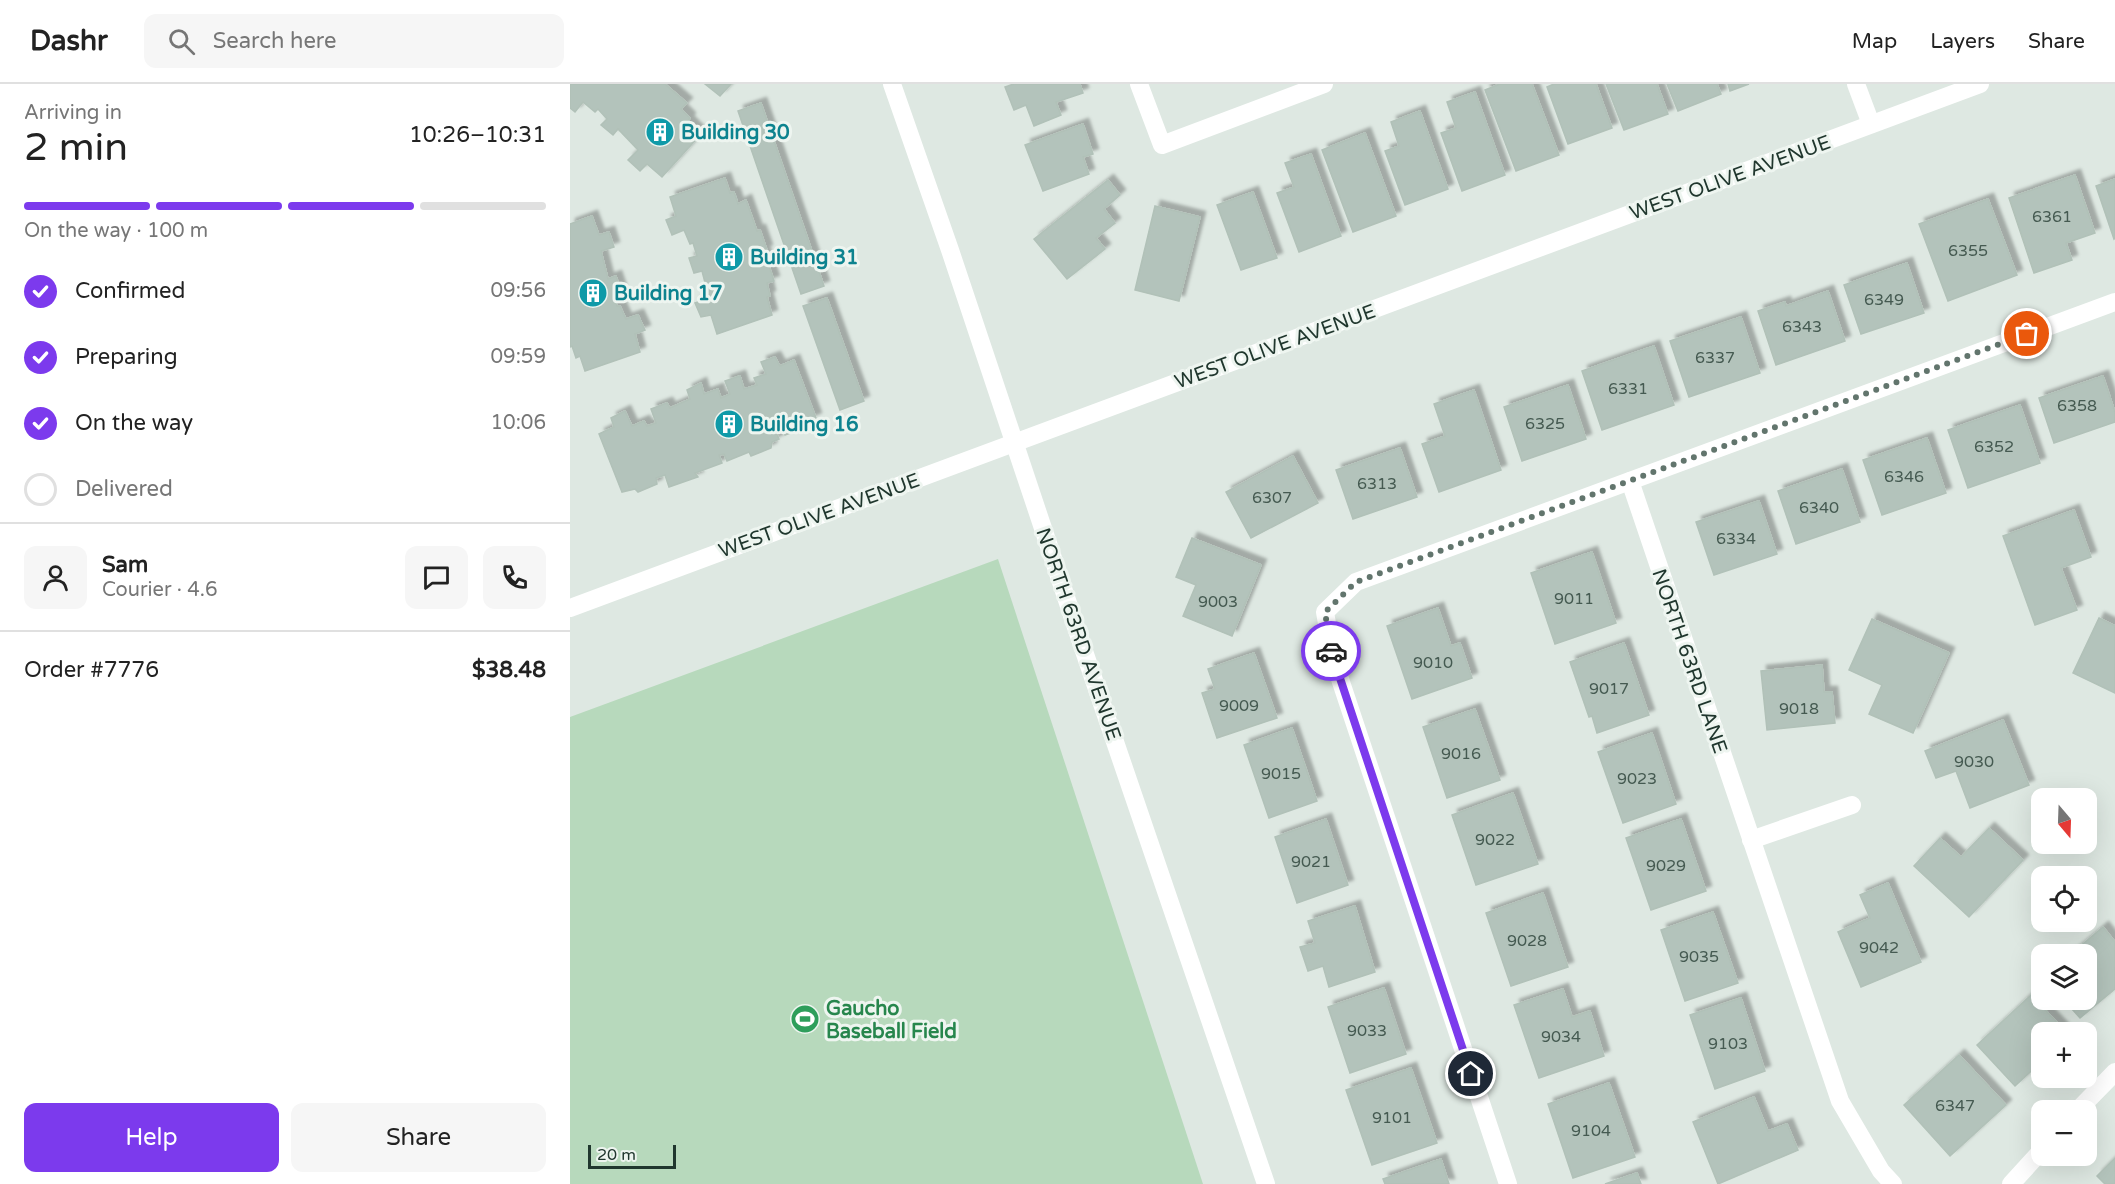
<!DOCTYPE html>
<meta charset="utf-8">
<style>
body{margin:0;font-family:"Varela Round",sans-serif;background:#f6f6f6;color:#222;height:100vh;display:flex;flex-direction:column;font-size:22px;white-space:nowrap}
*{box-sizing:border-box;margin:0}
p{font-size:20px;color:#767676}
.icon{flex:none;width:33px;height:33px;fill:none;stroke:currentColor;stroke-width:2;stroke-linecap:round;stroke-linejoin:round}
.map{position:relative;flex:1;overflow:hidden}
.side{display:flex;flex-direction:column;background:#fff;width:570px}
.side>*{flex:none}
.needle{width:39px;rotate:161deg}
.controls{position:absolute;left:1461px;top:704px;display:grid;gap:12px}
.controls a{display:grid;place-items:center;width:66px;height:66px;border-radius:12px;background:#fff;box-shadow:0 6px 24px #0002;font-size:30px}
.scale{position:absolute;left:18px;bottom:15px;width:88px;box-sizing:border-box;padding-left:6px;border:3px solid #20372e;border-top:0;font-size:16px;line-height:21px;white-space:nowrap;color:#20372e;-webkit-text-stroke:4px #eef5f0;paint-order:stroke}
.pin{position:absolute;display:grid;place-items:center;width:51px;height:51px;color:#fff;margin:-26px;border:3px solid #fff;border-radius:50%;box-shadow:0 2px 6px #0007}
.courier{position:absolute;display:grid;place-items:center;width:60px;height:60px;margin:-30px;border:4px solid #7c3aed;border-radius:50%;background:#fff;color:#222;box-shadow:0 2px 8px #0007}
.head em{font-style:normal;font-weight:600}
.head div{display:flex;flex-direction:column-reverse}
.head{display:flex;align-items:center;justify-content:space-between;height:102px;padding:0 24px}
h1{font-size:39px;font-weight:600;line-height:45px}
.bar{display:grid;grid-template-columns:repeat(4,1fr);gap:9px 6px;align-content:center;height:72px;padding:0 24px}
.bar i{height:8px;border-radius:4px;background:#e0e0e0}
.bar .active{background:#7c3aed}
.bar p{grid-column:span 4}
.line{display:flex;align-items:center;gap:15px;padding:0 24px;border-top:2px solid #e0e0e0}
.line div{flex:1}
.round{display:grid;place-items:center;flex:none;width:63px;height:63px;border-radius:12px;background:#f6f6f6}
ol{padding:0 24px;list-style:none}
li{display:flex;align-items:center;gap:18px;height:66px}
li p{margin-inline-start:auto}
li .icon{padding:6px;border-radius:50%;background:#7c3aed;color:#fff;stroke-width:4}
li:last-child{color:#767676}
li i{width:33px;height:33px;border:3px solid #e0e0e0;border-radius:50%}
.action{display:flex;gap:12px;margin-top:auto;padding:12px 24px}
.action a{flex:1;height:69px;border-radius:12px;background:#7c3aed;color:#fff;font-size:24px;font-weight:600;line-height:69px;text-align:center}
.action a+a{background:#f6f6f6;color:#222}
header{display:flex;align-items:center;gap:36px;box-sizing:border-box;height:84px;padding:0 30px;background:#fff;border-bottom:2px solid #e0e0e0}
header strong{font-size:28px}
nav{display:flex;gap:33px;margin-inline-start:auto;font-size:21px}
.search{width:420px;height:54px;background:#f6f6f6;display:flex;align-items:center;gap:15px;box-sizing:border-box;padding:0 21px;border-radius:12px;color:#767676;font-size:22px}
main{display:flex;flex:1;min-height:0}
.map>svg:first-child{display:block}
.green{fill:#b7d9bc}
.building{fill:#b3c3bb;stroke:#b1c1b8;stroke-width:1.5;filter:url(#shadow)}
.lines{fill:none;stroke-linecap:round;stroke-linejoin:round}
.minor{stroke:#fff;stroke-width:18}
.tertiary{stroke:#fff;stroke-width:18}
.secondary{stroke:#fff;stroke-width:18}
.done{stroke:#62756d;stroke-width:6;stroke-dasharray:0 10.8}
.route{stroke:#7c3aed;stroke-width:8}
.labels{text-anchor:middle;stroke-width:6;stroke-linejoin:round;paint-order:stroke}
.number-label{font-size:16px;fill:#455a51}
.culture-label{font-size:20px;font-weight:bold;fill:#0d838f;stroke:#eef5f0;text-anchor:start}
.street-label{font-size:20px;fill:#20372e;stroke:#eef5f0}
.leisure-label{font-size:20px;font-weight:bold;fill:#27864d;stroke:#eef5f0;text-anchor:start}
</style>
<header>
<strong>Dashr</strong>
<div class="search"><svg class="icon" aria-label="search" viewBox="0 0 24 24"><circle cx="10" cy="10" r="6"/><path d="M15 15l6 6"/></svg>Search here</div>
<nav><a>Map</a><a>Layers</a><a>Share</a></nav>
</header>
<main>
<section class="side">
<div class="head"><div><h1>2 min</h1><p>Arriving in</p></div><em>10:26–10:31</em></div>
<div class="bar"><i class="active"></i><i class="active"></i><i class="active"></i><i></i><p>On the way · 100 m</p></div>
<ol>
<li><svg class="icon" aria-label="check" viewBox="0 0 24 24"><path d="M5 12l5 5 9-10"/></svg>Confirmed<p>09:56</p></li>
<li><svg class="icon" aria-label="check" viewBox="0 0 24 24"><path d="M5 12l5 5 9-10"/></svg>Preparing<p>09:59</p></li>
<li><svg class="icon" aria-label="check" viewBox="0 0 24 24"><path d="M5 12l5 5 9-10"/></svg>On the way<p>10:06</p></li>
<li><i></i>Delivered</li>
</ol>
<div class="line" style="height:108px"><a class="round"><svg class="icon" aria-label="person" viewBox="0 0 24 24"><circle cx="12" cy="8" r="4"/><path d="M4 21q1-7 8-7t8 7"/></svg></a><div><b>Sam</b><p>Courier · 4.6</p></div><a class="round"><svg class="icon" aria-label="chat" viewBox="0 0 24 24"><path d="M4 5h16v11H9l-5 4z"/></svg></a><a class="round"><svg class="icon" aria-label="phone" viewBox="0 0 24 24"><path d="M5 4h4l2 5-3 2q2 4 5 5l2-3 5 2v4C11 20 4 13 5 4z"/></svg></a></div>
<div class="line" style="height:78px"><div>Order #7776</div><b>$38.48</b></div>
<div class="action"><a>Help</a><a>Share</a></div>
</section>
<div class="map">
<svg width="1545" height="1100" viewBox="0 0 1545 1100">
<defs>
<filter id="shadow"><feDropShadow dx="5.5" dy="-5.5" stdDeviation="1.5" flood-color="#0004"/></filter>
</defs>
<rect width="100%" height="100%" fill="#dee8e2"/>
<polygon class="green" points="428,475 633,1100 0,1100 0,633"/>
<g class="building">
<polygon points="0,0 95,0 117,19 111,25 120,34 118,37 131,50 92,93 77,80 70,87 58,76 68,66 48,45 43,51 31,41 37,35 28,25 25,28 13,18 5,28 0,24"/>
<polygon points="135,0 161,0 150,12"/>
<polygon points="444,0 510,0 513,9 486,18 491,31 464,42 456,21 444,26 435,3"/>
<polygon points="930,0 962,0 989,71 946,87 915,6"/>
<polygon points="984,0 1026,0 1042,44 998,60 977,3"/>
<polygon points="1036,0 1087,0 1098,30 1054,46"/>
<polygon points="1097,0 1147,0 1151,10 1108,27"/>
<polygon points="1158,0 1179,0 1160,7"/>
<polygon points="905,8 935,91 892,107 871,49 886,44 877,18"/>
<polygon points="191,19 254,202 231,210 168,27"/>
<polygon points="850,27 878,105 835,121 815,67 829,62 821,38"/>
<polygon points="513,40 523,70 513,73 519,90 473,107 455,61"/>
<polygon points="795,49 826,132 783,148 752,66"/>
<polygon points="741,70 771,152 729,168 707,109 724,103 715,79"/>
<polygon points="1505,91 1525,149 1496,159 1502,176 1464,189 1439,114"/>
<polygon points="155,94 160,109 164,108 168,120 176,116 187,147 190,146 197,166 194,167 204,197 197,199 200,212 197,213 202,231 147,250 141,231 131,233 125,219 139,214 132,187 124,189 119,174 127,172 123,159 120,160 114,146 102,151 96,136 106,132 100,113"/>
<polygon points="1545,95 1545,154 1544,155 1526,102"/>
<polygon points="538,96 550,111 534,125 545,139 526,154 535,165 497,195 464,155"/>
<polygon points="683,108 707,174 671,186 647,121"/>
<polygon points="1418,115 1447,191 1378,217 1349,140"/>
<polygon points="585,122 630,133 609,217 565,206"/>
<polygon points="22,132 29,151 39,148 44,163 31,167 38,195 46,192 51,207 43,210 47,222 50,222 56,235 68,231 75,246 65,250 70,268 15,287 10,272 6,274 2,262 0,263 0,140"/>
<polygon points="1337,179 1354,229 1291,250 1274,201"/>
<polygon points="1258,207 1275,257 1206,281 1188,227 1215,218 1216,222"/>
<polygon points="257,214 294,317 270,326 233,222"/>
<polygon points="1171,233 1190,289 1119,313 1100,257"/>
<polygon points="1084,262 1104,321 1032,346 1012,287"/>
<polygon points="205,273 210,282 224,276 246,334 236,338 237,343 215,351 212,344 206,348 209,355 202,358 201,364 181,372 179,368 157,377 154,370 149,371 152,379 125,389 128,393 99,403 95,391 86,394 87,400 68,408 65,405 52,408 29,350 44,343 41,334 55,327 62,342 74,337 77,342 86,339 81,325 97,319 100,324 120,315 117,306 131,299 134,310 148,305 151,314 160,310 155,297 170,292 174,305 187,301 184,294 196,290 191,278"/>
<polygon points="1533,292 1545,328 1545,338 1484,359 1469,314"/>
<polygon points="998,301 1016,355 952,377 934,323"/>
<polygon points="904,306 931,386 869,408 852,360 875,352 864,320"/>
<polygon points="1450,321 1470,379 1398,404 1378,346"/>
<polygon points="1357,354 1376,409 1312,431 1293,376"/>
<polygon points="830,364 847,413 783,435 766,386"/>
<polygon points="723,372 748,419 681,454 656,408"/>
<polygon points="1272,385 1290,438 1226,460 1208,407"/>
<polygon points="1189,417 1207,470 1144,491 1126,438"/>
<polygon points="1504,426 1521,473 1491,484 1507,526 1465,541 1433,452"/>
<polygon points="622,454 691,481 662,552 613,532 626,501 606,493"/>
<polygon points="1022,468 1046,539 985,560 961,489"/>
<polygon points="868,524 881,562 890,559 902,594 842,615 817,542"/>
<polygon points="1529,534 1545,542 1545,609 1503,589"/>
<polygon points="1302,535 1379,569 1343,649 1299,630 1312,601 1279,586"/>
<polygon points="1054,559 1079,631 1027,649 1022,632 1019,633 1000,578"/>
<polygon points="684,569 707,634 647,654 632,609 645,605 638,585"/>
<polygon points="1252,581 1254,608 1262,608 1265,639 1197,646 1191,587"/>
<polygon points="905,625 930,696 877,714 853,643"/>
<polygon points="1433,636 1459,701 1400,724 1386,687 1366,694 1355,667"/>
<polygon points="722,644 747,717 699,734 674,661"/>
<polygon points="1082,649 1106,720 1053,739 1028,668"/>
<polygon points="943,709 968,780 906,801 882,731"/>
<polygon points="756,735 778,801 727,819 705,753"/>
<polygon points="1111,735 1136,807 1081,826 1056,754"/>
<polygon points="1419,744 1453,776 1399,833 1344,782 1370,754 1391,773"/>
<polygon points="1318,799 1351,878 1291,903 1268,848 1300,834 1290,811"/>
<polygon points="973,809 998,883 941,902 916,829"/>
<polygon points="785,822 805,888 759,903 753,882 738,887 730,863 745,859 738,837"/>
<polygon points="1143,828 1168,899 1115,917 1091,846"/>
<polygon points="1533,843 1545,858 1545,905 1510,934 1493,915 1516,915 1516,870 1501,870"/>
<polygon points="814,904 836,970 780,989 758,923"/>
<polygon points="993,905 1002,933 1020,927 1034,972 969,994 944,921"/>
<polygon points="1461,911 1496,948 1472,948 1472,977 1445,1002 1407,961"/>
<polygon points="1171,914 1195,987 1145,1005 1120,931"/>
<polygon points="1389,971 1436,1021 1380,1072 1334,1021"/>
<polygon points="841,984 867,1059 802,1081 776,1006"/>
<polygon points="1039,999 1065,1073 1003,1094 978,1020"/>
<polygon points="1184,1013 1198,1047 1217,1040 1228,1066 1148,1100 1123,1038"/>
<polygon points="1545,1074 1545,1100 1535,1100 1527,1092"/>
<polygon points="871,1075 879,1100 815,1100 813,1095"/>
<polygon points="1067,1089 1071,1100 1035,1100"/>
</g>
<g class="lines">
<g class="minor">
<polyline points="569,0 592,61 754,0"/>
<polyline points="1286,0 1301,40"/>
<polyline points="1060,397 1270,1017 1311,1087 1323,1100"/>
<polyline points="1181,756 1282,721"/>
<polyline points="1508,1026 1545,988"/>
<polyline points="938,1100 763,574 755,528 786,498 1545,218"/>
<polyline points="1441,1100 1472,1066"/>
</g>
<polyline class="tertiary" points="322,0 380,166 514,567 696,1100"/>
<polyline class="secondary" points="0,524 1410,0"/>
</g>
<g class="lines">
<polyline class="done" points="761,567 755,528 786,498 1457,250"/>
<polyline class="route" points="761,567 901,990"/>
</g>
<defs>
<g id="building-disc" transform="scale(1.5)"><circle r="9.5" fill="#0f9aa8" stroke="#eef5f0"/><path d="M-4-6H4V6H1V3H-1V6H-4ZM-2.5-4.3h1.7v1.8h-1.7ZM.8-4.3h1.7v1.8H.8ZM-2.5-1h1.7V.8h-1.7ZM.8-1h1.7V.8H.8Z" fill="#fff"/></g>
<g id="stadium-disc" transform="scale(1.5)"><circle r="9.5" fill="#2e9e5b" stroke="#eef5f0"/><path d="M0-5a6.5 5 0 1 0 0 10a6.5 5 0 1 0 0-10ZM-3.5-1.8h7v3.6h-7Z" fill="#fff"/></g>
</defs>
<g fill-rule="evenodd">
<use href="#building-disc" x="90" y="48"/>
<use href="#building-disc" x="159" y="173"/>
<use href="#building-disc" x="23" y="209"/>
<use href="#building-disc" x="159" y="340"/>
<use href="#stadium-disc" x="235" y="935"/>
</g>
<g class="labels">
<g class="number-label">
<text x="1482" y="138">6361</text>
<text x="1398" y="172">6355</text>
<text x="1314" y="221">6349</text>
<text x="1232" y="248">6343</text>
<text x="1145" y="279">6337</text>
<text x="1058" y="310">6331</text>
<text x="1507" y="327">6358</text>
<text x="975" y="345">6325</text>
<text x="1424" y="368">6352</text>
<text x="1334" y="398">6346</text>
<text x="807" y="405">6313</text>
<text x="702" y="419">6307</text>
<text x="1249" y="429">6340</text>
<text x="1166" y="460">6334</text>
<text x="1004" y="520">9011</text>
<text x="648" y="523">9003</text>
<text x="863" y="584">9010</text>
<text x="1039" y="610">9017</text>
<text x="669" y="627">9009</text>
<text x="1229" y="630">9018</text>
<text x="891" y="675">9016</text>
<text x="1404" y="683">9030</text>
<text x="711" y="695">9015</text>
<text x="1067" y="700">9023</text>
<text x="925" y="761">9022</text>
<text x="741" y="783">9021</text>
<text x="1096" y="787">9029</text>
<text x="957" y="862">9028</text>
<text x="1309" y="869">9042</text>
<text x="1129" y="878">9035</text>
<text x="797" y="952">9033</text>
<text x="991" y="958">9034</text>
<text x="1158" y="965">9103</text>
<text x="1385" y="1027">6347</text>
<text x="822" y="1039">9101</text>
<text x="1021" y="1052">9104</text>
</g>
<g class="culture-label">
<text x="111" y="55">Building 30</text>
<text x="180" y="180">Building 31</text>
<text x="44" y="216">Building 17</text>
<text x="180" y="347">Building 16</text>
</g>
<g class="street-label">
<text transform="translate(1160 93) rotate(-20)" y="7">WEST OLIVE AVENUE</text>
<text transform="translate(705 262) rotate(-20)" y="7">WEST OLIVE AVENUE</text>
<text transform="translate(249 431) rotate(-20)" y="7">WEST OLIVE AVENUE</text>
<text transform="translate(509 550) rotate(71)" y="7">NORTH 63RD AVENUE</text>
<text transform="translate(1120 577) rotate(71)" y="7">NORTH 63RD LANE</text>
</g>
<g class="leisure-label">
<text x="256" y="931">Gaucho<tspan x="256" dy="23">Baseball Field</tspan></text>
</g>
</g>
</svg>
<div class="controls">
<a><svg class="needle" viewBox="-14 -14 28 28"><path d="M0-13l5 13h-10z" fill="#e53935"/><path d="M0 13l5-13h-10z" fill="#767676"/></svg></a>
<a><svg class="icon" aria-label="locate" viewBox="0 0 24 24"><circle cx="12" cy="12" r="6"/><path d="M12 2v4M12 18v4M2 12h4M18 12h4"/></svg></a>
<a><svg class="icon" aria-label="layers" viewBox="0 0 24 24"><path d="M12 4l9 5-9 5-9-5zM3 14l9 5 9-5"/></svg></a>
<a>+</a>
<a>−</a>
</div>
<div class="scale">20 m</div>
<div class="pin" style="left:1457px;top:250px;background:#ea580c"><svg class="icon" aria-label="bag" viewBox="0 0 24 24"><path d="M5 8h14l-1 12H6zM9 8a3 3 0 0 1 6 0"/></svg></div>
<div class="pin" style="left:901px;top:990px;background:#1f2937"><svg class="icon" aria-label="home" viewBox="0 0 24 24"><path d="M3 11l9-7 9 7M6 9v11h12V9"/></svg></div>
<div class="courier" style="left:761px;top:567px"><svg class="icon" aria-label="car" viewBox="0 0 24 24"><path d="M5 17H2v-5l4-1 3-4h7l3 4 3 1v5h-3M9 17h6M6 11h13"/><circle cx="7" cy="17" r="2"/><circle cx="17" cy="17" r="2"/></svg></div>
</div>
</main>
